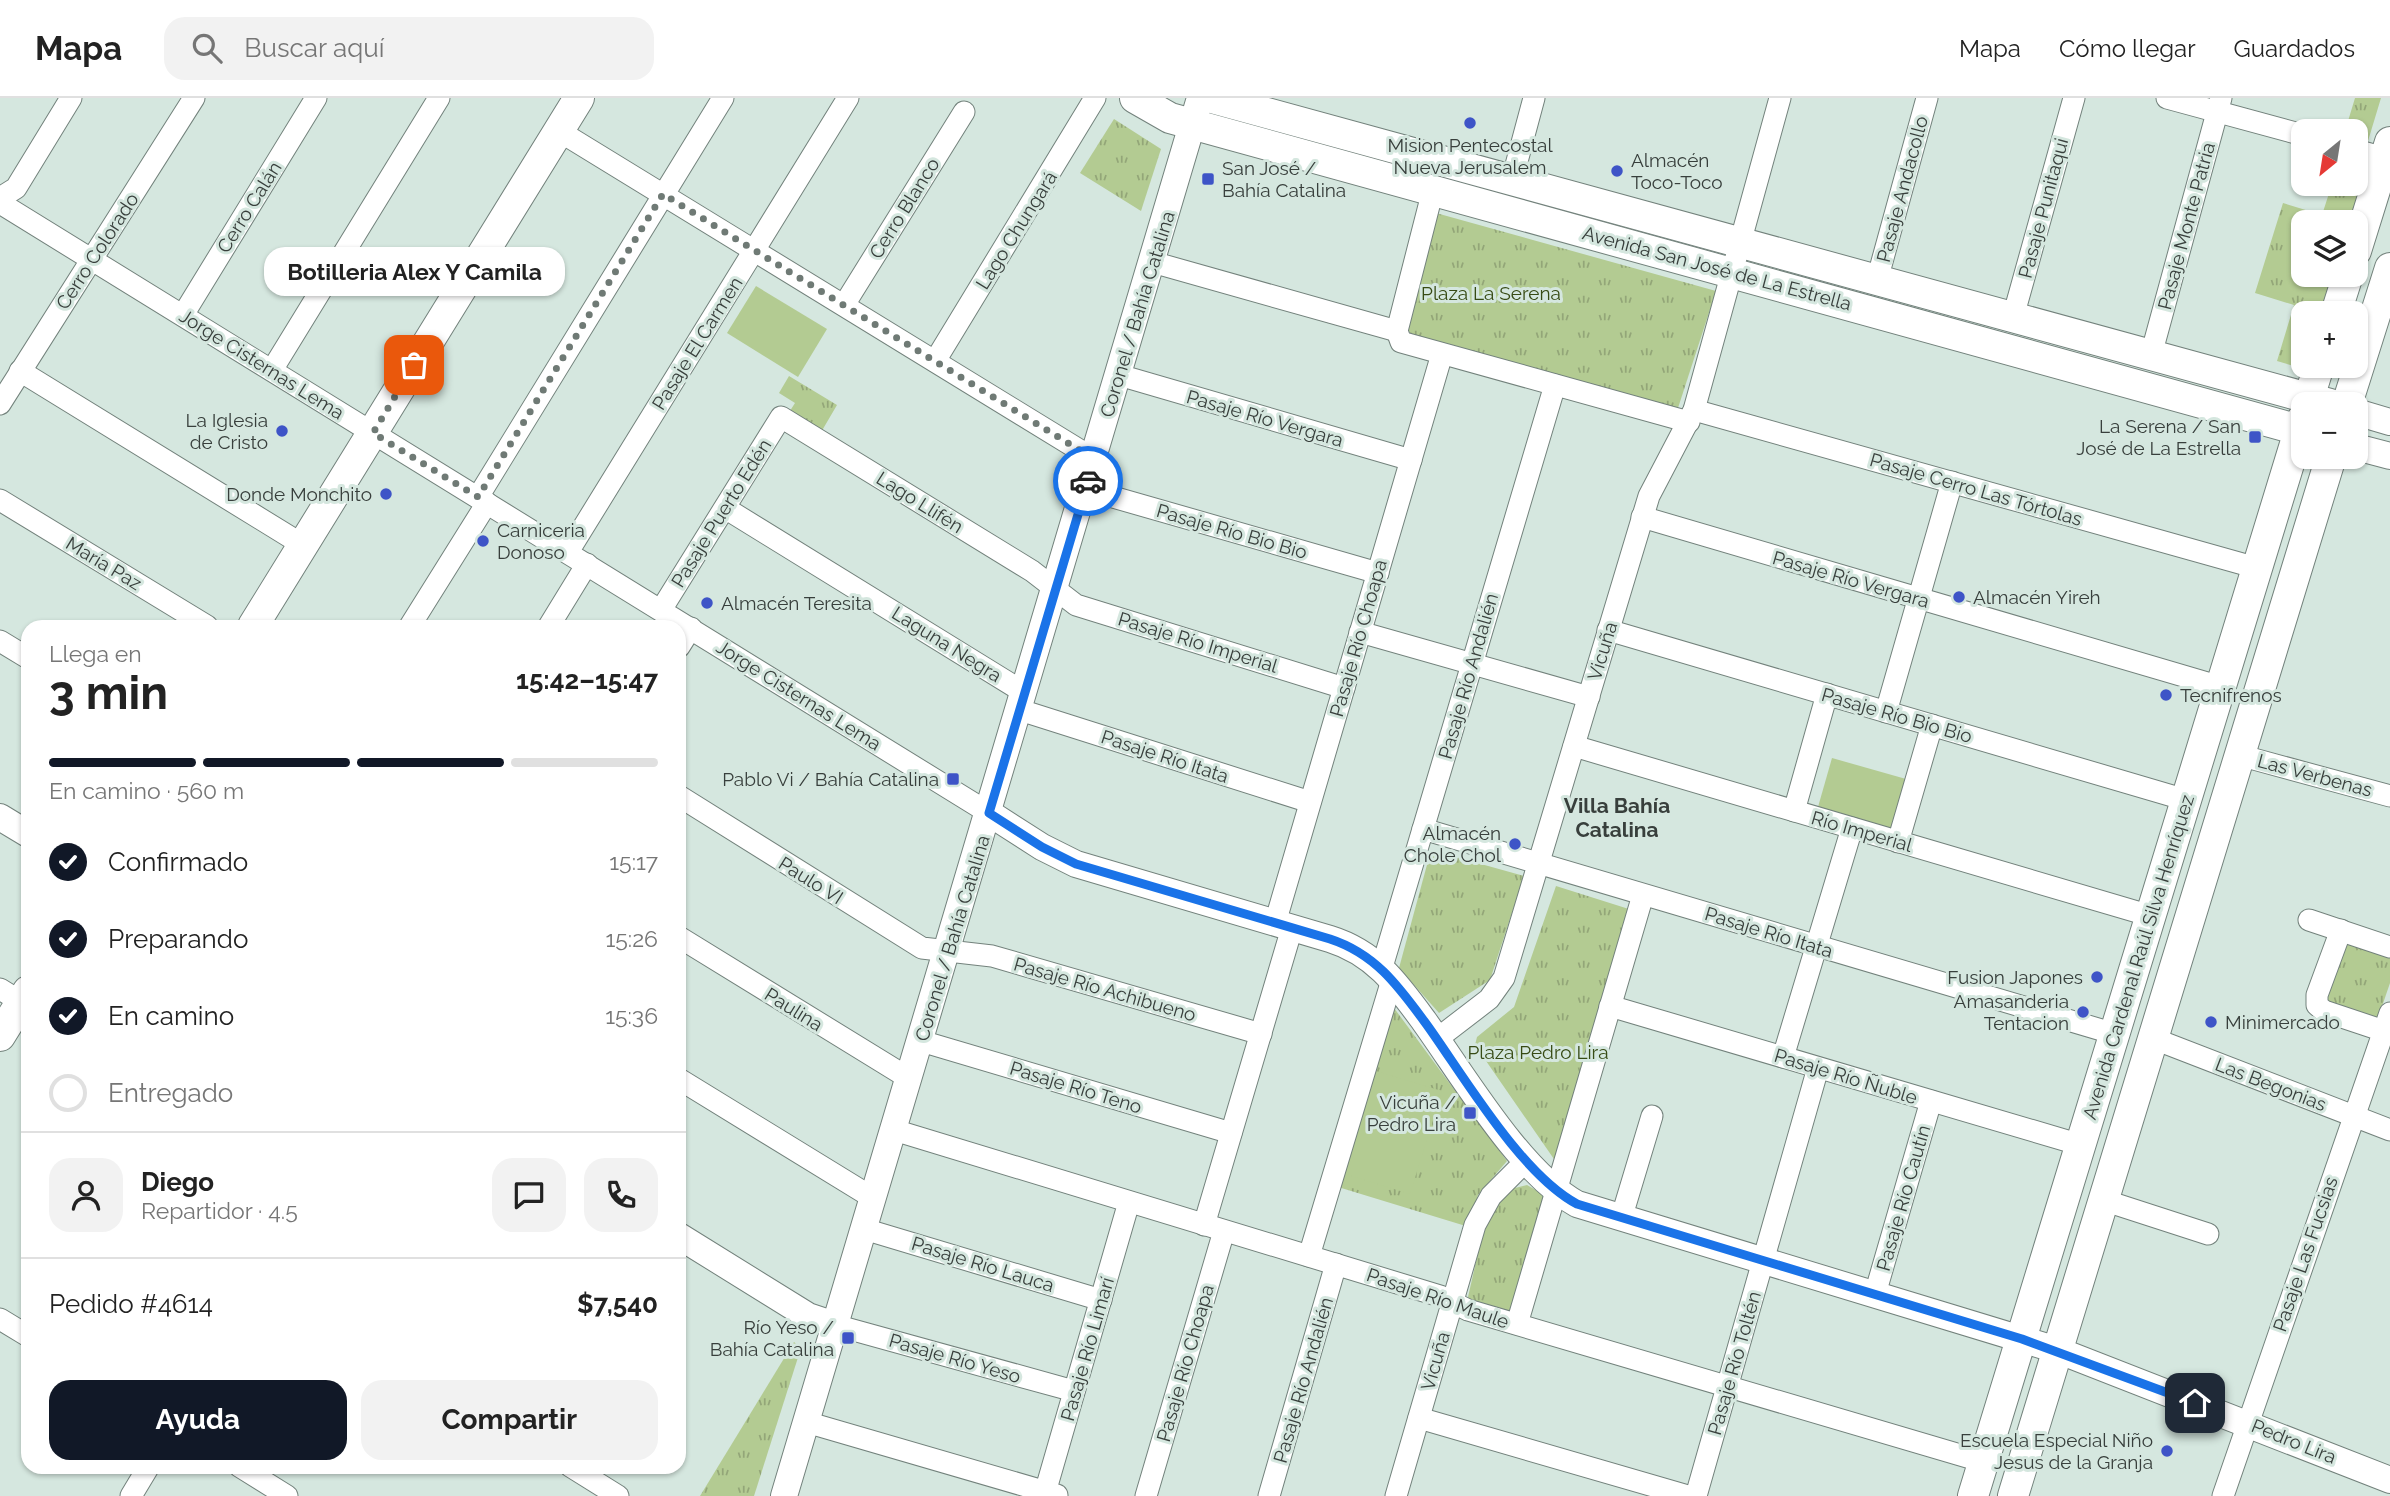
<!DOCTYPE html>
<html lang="es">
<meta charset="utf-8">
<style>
body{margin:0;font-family:Raleway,sans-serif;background:#f2f2f2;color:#222;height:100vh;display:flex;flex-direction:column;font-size:26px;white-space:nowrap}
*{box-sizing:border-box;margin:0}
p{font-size:23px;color:#767676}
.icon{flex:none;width:38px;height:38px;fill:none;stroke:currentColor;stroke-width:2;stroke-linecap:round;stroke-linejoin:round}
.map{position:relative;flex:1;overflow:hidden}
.panel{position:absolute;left:21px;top:522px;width:665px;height:854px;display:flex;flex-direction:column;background:#fff;border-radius:21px;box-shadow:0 2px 5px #0004}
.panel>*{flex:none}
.needle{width:46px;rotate:210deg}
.buttons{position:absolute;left:2291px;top:21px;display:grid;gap:14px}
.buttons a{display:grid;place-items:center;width:77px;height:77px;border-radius:14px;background:#fff;box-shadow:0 2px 5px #0004;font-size:35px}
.pin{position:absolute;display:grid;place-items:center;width:60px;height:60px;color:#fff;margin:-30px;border-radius:14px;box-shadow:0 4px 10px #0006}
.courier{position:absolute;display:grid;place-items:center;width:70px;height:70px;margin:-35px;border:5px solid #1a73e8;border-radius:50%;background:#fff;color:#222;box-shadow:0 2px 9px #0007}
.bubble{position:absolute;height:49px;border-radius:21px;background:#fff;box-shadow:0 2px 5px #0004;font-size:23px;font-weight:700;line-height:49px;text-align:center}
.summary em{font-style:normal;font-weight:700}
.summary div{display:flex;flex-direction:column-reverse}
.summary{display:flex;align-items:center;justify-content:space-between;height:119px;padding:0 28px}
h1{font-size:46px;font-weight:700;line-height:52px}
.bar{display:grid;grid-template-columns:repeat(4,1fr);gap:10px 7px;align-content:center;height:84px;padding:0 28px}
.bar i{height:9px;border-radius:5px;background:#e0e0e0}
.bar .on{background:#111827}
.bar p{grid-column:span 4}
.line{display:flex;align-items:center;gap:18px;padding:0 28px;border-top:2px solid #e0e0e0}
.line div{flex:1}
.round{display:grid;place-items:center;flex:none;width:74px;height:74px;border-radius:21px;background:#f2f2f2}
ol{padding:0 28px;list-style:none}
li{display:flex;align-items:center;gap:21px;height:77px}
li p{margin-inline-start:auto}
li .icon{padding:7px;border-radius:50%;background:#111827;color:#fff;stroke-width:4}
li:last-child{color:#767676}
li i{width:38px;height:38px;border:4px solid #e0e0e0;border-radius:50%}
.action{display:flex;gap:14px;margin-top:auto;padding:14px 28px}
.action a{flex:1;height:80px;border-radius:21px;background:#111827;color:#fff;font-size:28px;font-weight:700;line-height:80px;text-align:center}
.action a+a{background:#f2f2f2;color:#222}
header{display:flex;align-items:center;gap:42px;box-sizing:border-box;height:98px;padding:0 35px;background:#fff;border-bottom:2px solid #e0e0e0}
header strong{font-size:33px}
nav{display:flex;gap:38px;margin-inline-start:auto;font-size:24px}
.search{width:490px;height:63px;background:#f2f2f2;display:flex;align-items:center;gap:18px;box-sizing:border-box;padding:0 24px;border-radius:21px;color:#767676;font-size:26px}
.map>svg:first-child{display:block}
.grass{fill:url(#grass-tufts)}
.pitch{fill:#b3cb92}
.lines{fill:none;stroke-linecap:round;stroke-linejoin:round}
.minor-casing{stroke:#73827c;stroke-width:23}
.tertiary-casing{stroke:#73827c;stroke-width:28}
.secondary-casing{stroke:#73827c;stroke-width:32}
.minor{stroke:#fff;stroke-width:21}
.tertiary{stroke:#fff;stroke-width:26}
.secondary{stroke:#fff;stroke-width:30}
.done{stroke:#6f7a75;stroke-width:7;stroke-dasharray:0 12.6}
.route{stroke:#1a73e8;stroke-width:9}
.poi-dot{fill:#3e54c7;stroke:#d5e7df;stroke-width:2.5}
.labels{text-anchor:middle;stroke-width:6;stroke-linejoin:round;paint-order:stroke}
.poi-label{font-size:19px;fill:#383f3c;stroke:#d5e7df;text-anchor:end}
.street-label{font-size:19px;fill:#383f3c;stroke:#d5e7df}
.park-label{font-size:19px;fill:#374b14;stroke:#d5e7df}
.neighbourhood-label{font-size:21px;font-weight:bold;fill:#383f3c;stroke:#d5e7df}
</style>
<header>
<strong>Mapa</strong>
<div class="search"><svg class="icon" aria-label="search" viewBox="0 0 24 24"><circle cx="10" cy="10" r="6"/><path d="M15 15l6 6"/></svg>Buscar aquí</div>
<nav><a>Mapa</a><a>Cómo llegar</a><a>Guardados</a></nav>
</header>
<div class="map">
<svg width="2390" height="1398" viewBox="0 0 2390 1398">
<defs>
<pattern id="grass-tufts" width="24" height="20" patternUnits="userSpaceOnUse" patternTransform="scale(1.75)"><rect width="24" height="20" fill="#b3cb92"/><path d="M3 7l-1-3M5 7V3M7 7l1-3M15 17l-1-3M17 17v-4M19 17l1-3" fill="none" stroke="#93a678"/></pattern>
</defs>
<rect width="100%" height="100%" fill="#d5e7df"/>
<g class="grass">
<polygon points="2355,0 2381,0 2368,43 2356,39 2356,33 2345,33"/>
<polygon points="1114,21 1161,51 1141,113 1080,75"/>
<polygon points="2356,65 2369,69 2352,124 2303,124 2303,177 2336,177 2324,215 2303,215 2303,268 2308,268 2307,272 2277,263 2294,207 2255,195 2283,105 2322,117 2332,86 2356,86"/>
<polygon points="1436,115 1716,193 1678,310 1411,237 1408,231"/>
<polygon points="789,278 837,307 820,336 788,316 795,305 779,295"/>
<polygon points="1431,752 1524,778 1490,882 1439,915 1399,870"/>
<polygon points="1556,788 1632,812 1556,1064 1475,947 1477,939 1514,909"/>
<polygon points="2351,844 2390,859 2390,885 2376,926 2322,901 2342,850"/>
<polygon points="1394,910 1507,1063 1478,1097 1469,1129 1338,1089"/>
<polygon points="1527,1087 1546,1098 1515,1211 1506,1216 1473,1207 1468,1199 1486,1120 1507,1092"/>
<polygon points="794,1244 801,1250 754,1398 700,1398"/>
</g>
<g class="pitch">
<polygon points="756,188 827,231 798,279 727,235"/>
<polygon points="1832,660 1906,681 1892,731 1818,709"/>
<polygon points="1376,973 1442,993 1410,1096 1345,1076"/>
</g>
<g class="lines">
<g class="minor-casing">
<g id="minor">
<polyline points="2167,0 2303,37"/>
<polyline points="559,33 1094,361"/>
<polyline points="2356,52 2385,60"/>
<polyline points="1512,82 1534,0"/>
<polyline points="1433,92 1397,233 1401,244 1689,324"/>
<polyline points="0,100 16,90 71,0"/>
<polyline points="0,105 989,715"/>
<polyline points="1152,164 1397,233"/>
<polyline points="1877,182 1927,0"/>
<polyline points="844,207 964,14"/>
<polyline points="183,217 316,0"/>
<polyline points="2013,219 2074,0"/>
<polyline points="2151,257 2221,0"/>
<polyline points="935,263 1095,0"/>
<polyline points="272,272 439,0"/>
<polyline points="20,273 303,447"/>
<polyline points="1119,277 1411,362"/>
<polyline points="0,306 194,0"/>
<polyline points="1694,312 2257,470"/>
<polyline points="1085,391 1378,475"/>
<polyline points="478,399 723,0"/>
<polyline points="0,402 207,528"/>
<polyline points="725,410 1025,595"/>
<polyline points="1642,419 2221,589"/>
<polyline points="568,454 848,0"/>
<polyline points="661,512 781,319 1032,473 1076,507 1344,590"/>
<polyline points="410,528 487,405"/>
<polyline points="549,528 587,466"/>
<polyline points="1608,532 2186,702"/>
<polyline points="1360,534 1589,599"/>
<polyline points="0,543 28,560"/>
<polyline points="679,549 691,530"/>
<polyline points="1020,612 1310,704"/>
<polyline points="1886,614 1952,384"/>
<polyline points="1574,648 2151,818"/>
<polyline points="2239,657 2390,698"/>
<polyline points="679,698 922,850 992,858 1261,936"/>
<polyline points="1794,713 1827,596"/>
<polyline points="1423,731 2115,936"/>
<polyline points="1898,744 1932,627"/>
<polyline points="2309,822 2390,849"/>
<polyline points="1275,825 1442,256"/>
<polyline points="2341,832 2317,897 2317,907 2324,913 2384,933"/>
<polyline points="679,839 910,981"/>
<polyline points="1382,869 1555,287"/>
<polyline points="0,891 21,904"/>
<polyline points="1610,908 2081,1047"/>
<polyline points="2152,940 2390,1032"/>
<polyline points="1437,941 1489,901 1504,880 1649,398 1694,312 1780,0"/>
<polyline points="921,943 1231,1035"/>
<polyline points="1783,959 1852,730"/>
<polyline points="679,981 873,1100"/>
<polyline points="894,1032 1440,1198 1468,1212 1984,1364"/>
<polyline points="2103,1102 2208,1136"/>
<polyline points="1621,1121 1652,1018"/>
<polyline points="1204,1127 1292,830"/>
<polyline points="864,1131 1101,1202"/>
<polyline points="1309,1158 1392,882"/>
<polyline points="1875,1196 1931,1003"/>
<polyline points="0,1221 28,1238"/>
<polyline points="1517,1226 1643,797"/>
<polyline points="835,1227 1074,1293"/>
<polyline points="1419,1320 1688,1398"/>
<polyline points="806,1324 1057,1397"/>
<polyline points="239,1368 287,1398"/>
<polyline points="570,1368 618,1398"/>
<polyline points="131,1398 149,1368"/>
<polyline points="1044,1398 1129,1104"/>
<polyline points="1146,1398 1224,1133"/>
<polyline points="1269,1398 1336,1166"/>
<polyline points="1396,1398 1475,1127 1491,1098 1525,1064"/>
<polyline points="1696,1398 1818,970"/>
<polyline points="2223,1398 2390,915"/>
</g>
</g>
<g class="tertiary-casing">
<g id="tertiary">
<polyline points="2356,314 2390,324"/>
<polyline points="2356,349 2390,358"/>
<path d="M989,715L1042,749L1076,766L1330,841C1375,855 1397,886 1424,923C1463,977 1520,1075 1577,1106L2057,1252L2390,1382"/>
<polyline points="0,719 28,736"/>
<polyline points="679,1138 808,1218 835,1227"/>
<polyline points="784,1398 1200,0"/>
</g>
</g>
<g class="secondary-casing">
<g id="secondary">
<polyline points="1135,0 1170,20 2303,333"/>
<polyline points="1212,0 2330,306"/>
<polyline points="2356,153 2390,44"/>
<polyline points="2336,215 2348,177"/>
<polyline points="2307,306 2319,268"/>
<polyline points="2347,306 2390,170"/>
<polyline points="253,528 579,0"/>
<polyline points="0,938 28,893"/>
<polyline points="1973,1398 2303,320"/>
<polyline points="2013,1398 2331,359"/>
</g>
</g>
<use href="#minor" class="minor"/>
<use href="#tertiary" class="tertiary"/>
<use href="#secondary" class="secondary"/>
</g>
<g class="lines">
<polyline class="done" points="414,267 373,335 478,399 663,96 1094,361 1088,383"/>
<path class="route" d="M1088,383L989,715L1042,749L1076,766L1330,841C1376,856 1399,889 1427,927C1465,980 1521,1076 1577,1106L2022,1241L2195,1305"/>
</g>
<g class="poi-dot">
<circle cx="1470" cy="25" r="7"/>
<circle cx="1617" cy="73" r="7"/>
<rect x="1201" y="74" width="14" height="14" rx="3.5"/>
<circle cx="282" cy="333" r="7"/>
<rect x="2248" y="332" width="14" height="14" rx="3.5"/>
<circle cx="386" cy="396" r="7"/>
<circle cx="483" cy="443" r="7"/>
<circle cx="1959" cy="499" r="7"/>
<circle cx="707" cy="505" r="7"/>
<circle cx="2166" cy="597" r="7"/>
<rect x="946" y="674" width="14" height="14" rx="3.5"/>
<circle cx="1515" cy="746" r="7"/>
<circle cx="2097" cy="879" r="7"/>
<circle cx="2083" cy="914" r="7"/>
<circle cx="2211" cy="924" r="7"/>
<rect x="1463" y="1008" width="14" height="14" rx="3.5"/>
<rect x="841" y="1233" width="14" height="14" rx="3.5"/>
<circle cx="2167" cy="1353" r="7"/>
</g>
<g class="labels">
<g class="poi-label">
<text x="1470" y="54" text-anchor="middle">Mision Pentecostal<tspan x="1470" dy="22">Nueva Jerusalem</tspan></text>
<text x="1631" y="69" text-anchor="start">Almacén<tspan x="1631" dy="22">Toco-Toco</tspan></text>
<text x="1222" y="77" text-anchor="start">San José /<tspan x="1222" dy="22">Bahía Catalina</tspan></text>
<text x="268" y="329">La Iglesia<tspan x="268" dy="22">de Cristo</tspan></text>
<text x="2241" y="335">La Serena / San<tspan x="2241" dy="22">José de La Estrella</tspan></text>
<text x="372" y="403">Donde Monchito</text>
<text x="497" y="439" text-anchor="start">Carniceria<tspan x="497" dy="22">Donoso</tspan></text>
<text x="1973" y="506" text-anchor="start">Almacén Yireh</text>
<text x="721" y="512" text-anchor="start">Almacén Teresita</text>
<text x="2180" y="604" text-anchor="start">Tecnifrenos</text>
<text x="939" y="688">Pablo Vi / Bahía Catalina</text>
<text x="1501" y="742">Almacén<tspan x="1501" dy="22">Chole Chol</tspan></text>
<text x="2083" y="886">Fusion Japones</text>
<text x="2069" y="910">Amasanderia<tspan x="2069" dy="22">Tentacion</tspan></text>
<text x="2225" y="931" text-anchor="start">Minimercado</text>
<text x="1456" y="1011">Vicuña /<tspan x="1456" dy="22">Pedro Lira</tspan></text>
<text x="834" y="1236">Río Yeso /<tspan x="834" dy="22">Bahía Catalina</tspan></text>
<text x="2153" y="1349">Escuela Especial Niño<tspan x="2153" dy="22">Jesus de la Granja</tspan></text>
</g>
<g class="street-label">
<text transform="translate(1902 91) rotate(-75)" y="7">Pasaje Andacollo</text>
<text transform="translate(249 109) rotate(-58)" y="7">Cerro Calán</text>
<text transform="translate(904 110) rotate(-58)" y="7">Cerro Blanco</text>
<text transform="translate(2043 110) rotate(-75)" y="7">Pasaje Punitaqui</text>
<text transform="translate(2186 128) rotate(-75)" y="7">Pasaje Monte Patria</text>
<text transform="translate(1016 132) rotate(-58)" y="7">Lago Chungará</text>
<text transform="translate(97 153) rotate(-57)" y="7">Cerro Colorado</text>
<text transform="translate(1717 170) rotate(15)" y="7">Avenida San José de La Estrella</text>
<text transform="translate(1137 216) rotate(-73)" y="7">Coronel / Bahía Catalina</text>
<text transform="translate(697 245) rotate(-58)" y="7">Pasaje El Carmen</text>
<text transform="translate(262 266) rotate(32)" y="7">Jorge Cisternas Lema</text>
<text transform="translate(1265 320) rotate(16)" y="7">Pasaje Río Vergara</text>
<text transform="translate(1976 391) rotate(16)" y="7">Pasaje Cerro Las Tórtolas</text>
<text transform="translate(920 404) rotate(32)" y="7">Lago Llifén</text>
<text transform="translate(721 415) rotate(-58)" y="7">Pasaje Puerto Edén</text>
<text transform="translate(1232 433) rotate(16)" y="7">Pasaje Río Bio Bio</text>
<text transform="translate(104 465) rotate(31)" y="7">María Paz</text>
<text transform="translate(1851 481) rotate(16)" y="7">Pasaje Río Vergara</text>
<text transform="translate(1358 540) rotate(-74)" y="7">Pasaje Río Choapa</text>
<text transform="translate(1198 544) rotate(17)" y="7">Pasaje Río Imperial</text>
<text transform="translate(947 546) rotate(32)" y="7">Laguna Negra</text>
<text transform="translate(1602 553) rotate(-73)" y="7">Vicuña</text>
<text transform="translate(1468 578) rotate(-74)" y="7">Pasaje Río Andalién</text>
<text transform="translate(799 597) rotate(32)" y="7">Jorge Cisternas Lema</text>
<text transform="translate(1897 617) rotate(16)" y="7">Pasaje Río Bio Bio</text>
<text transform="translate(1165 658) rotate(18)" y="7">Pasaje Río Itata</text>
<text transform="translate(2315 677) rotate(15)" y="7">Las Verbenas</text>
<text transform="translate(1862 733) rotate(16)" y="7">Río Imperial</text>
<text transform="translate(811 782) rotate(32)" y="7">Paulo VI</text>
<text transform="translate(1769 834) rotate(17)" y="7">Pasaje Río Itata</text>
<text transform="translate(952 840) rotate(-73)" y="7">Coronel / Bahía Catalina</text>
<text transform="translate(2138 859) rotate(-73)" y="7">Avenida Cardenal Raúl Silva Henríquez</text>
<text transform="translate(1105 891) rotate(16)" y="7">Pasaje Río Achibueno</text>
<text transform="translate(794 911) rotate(32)" y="7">Paulina</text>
<text transform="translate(1846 978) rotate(17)" y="7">Pasaje Río Ñuble</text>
<text transform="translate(2271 986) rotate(21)" y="7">Las Begonias</text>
<text transform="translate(1076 989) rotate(17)" y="7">Pasaje Río Teno</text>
<text transform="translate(1903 1100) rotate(-74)" y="7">Pasaje Río Cautín</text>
<text transform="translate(2305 1156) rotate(-71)" y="7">Pasaje Las Fucsias</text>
<text transform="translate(983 1166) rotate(17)" y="7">Pasaje Río Lauca</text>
<text transform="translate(1438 1200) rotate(19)" y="7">Pasaje Río Maule</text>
<text transform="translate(1087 1251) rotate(-74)" y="7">Pasaje Río Limarí</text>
<text transform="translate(955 1260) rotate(16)" y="7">Pasaje Río Yeso</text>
<text transform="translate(1435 1263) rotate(-74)" y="7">Vicuña</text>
<text transform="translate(1185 1265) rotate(-74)" y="7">Pasaje Río Choapa</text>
<text transform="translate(1734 1265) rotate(-74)" y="7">Pasaje Río Toltén</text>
<text transform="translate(1303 1282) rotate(-74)" y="7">Pasaje Río Andalién</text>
<text transform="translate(2294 1343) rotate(22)" y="7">Pedro Lira</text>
</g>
<g class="park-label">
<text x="1491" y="202">Plaza La Serena</text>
<text x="1538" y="961">Plaza Pedro Lira</text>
</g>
<g class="neighbourhood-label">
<text x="1617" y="715">Villa Bahía<tspan x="1617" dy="24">Catalina</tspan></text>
</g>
</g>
</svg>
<div class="buttons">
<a><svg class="needle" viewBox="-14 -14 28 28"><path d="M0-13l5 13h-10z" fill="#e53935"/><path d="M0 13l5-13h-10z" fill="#767676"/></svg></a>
<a><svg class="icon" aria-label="layers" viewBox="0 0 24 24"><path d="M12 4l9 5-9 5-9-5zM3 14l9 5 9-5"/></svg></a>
<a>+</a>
<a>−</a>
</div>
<div class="pin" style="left:414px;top:267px;background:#ea580c"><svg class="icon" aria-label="bag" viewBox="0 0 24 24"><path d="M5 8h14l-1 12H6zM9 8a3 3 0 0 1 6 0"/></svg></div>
<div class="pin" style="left:2195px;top:1305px;background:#1f2937"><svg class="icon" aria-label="home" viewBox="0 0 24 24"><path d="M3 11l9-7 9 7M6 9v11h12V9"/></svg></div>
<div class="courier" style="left:1088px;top:383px"><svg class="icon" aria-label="car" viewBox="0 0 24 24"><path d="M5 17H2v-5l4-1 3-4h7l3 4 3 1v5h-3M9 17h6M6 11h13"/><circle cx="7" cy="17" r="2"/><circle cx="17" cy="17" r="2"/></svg></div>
<div class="bubble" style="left:264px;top:149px;width:301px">Botilleria Alex Y Camila</div>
<section class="panel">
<div class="summary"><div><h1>3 min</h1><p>Llega en</p></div><em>15:42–15:47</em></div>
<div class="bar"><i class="on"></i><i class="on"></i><i class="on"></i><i></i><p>En camino · 560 m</p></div>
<ol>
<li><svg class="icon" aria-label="check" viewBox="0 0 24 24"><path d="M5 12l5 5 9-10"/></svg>Confirmado<p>15:17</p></li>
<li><svg class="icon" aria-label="check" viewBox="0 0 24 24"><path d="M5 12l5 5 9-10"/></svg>Preparando<p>15:26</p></li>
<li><svg class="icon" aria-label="check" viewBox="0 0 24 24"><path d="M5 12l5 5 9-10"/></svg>En camino<p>15:36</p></li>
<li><i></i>Entregado</li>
</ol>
<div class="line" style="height:126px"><a class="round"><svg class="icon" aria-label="person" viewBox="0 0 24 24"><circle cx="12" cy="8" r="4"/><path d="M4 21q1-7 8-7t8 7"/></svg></a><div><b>Diego</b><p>Repartidor · 4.5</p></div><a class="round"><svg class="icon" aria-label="chat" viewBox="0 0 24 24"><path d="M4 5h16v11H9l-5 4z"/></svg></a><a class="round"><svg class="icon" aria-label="phone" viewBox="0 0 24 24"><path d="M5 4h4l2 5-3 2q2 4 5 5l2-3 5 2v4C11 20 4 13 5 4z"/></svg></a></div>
<div class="line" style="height:91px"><div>Pedido #4614</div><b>$7,540</b></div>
<div class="action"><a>Ayuda</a><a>Compartir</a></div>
</section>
</div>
